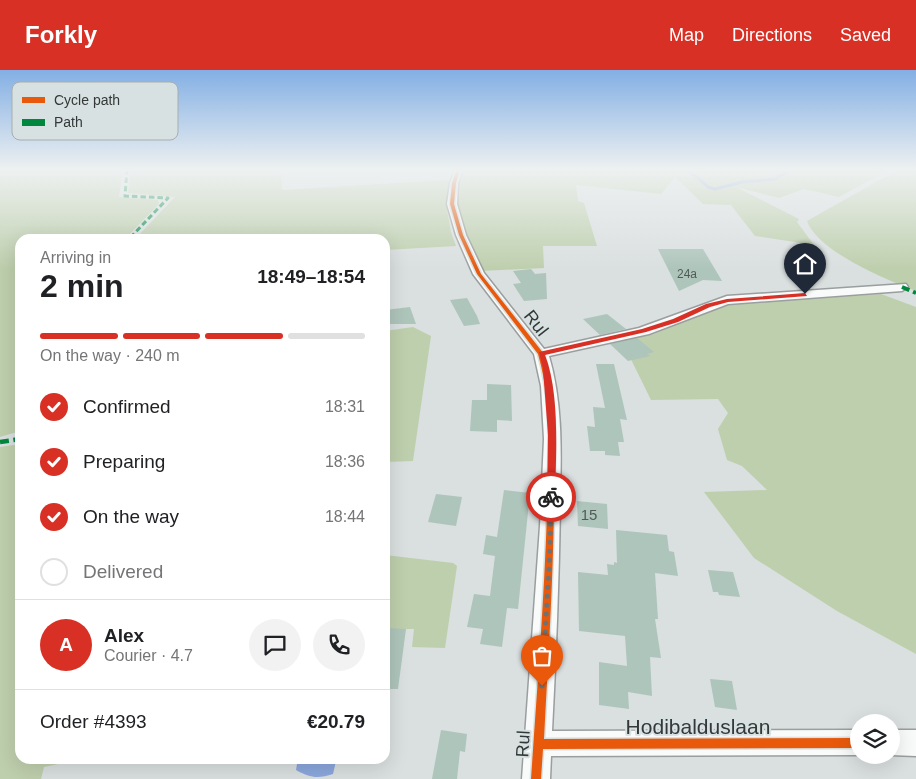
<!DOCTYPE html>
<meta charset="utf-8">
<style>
body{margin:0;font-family:Arial,sans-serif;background:#f2f2f2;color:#202124;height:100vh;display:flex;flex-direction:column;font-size:19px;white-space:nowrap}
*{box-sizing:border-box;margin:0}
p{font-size:16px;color:#757577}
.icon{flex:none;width:28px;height:28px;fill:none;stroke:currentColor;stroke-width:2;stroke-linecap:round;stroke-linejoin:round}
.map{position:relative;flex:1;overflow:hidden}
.drawer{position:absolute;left:15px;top:164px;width:375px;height:530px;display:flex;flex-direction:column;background:#fff;border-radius:15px;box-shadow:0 5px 20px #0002}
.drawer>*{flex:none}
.buttons{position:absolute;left:850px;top:644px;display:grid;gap:10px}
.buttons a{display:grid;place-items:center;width:50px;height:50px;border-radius:50%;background:#fff;box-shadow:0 5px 20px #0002;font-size:25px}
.pin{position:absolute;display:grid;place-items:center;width:42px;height:42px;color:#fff;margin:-51px -21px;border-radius:50% 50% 50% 0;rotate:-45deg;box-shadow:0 0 5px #0007}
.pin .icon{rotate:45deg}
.courier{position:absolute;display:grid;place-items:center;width:50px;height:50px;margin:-25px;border:4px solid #d93025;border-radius:50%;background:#fff;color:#222;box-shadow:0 1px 6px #0007}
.overview em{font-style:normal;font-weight:700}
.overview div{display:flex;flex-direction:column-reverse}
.overview{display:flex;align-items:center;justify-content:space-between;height:85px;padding:0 25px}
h1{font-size:32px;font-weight:700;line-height:38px}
.bar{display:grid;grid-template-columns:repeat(4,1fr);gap:8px 5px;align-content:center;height:60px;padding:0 25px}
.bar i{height:6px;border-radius:4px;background:#e0e0e0}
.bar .current{background:#d93025}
.bar p{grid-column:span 4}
.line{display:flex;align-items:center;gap:12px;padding:0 25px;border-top:1px solid #e0e0e0}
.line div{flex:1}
.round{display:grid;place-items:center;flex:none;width:52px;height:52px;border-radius:26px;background:#f2f2f2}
ol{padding:0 25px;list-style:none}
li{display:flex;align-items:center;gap:15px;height:55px}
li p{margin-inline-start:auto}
li .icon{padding:5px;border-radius:50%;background:#d93025;color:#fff;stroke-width:4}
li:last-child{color:#757577}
li i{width:28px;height:28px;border:2px solid #e0e0e0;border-radius:50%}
header{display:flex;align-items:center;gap:30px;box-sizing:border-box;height:70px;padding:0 25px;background:#d93025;color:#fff}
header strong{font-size:24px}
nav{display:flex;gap:28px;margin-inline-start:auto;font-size:18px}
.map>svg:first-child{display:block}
.green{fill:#becfad}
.water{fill:#8ba7dd}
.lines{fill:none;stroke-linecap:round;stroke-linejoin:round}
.stream{stroke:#8ba7dd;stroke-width:3}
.building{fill:#aec5bb}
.minor-casing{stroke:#9a9e9e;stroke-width:3}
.minor{fill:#f9fafa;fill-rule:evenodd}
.quiet-far2{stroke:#00873e;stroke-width:3;stroke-dasharray:5.5 3;stroke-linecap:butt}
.quiet-far1{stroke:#00873e;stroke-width:4;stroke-dasharray:8 4;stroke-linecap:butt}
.quiet{stroke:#00873e;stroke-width:4.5;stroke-dasharray:9 4.5;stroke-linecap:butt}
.cycleway-casing{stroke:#d8e1e1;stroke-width:3}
.cycleway{fill:#e8590c;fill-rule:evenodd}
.route{fill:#d93025}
.done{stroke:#6e7272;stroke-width:5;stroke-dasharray:0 9}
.labels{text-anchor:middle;stroke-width:4;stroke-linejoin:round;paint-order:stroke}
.far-number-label{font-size:12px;fill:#525b59}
.number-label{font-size:15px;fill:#525b59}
.street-label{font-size:18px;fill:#343838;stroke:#d8e1e1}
.near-street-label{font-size:21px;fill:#343838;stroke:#d8e1e1}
.key{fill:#d8e1e1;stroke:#a7aeae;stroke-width:1}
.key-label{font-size:14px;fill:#343838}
</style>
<header>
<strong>Forkly</strong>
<nav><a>Map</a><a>Directions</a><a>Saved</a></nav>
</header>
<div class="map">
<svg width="916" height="709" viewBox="0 0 916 709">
<rect width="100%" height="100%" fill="#dadfdf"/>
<g class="green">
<polygon points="0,99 123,99 119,127 158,130 159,134 125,169 20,169 20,361 0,367"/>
<polygon points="131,99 281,99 282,120 446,110 450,111 446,134 451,162 456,176 385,180 385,169 135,169 175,127 128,123"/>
<path d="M464,99H890L839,127L804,119L779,128L736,117L799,149L797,152L814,175L755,166L731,135L703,134L675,107L661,124L576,115L578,131L584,133L597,176H543L544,198L481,201C466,169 448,134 464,99Z"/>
<path d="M899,99H916V221C887,210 817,181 807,151Z"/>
<polygon points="881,224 916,237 916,584 837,541 754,488 704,422 767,420 742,396 727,390 718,359 728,343 718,329 651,330 622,271 654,264 724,235"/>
<polygon points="413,257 431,266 413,391 385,392 385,261"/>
<polygon points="20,374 20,689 81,689 44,697 41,709 0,709 0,377"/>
<polygon points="385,485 453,493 457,496 445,578 412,577 414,559 385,559"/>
</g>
<path class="water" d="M313,689H333L336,691L333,704C318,709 310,708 296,700L297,694L303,690Z"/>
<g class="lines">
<polyline class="stream" points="684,99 696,106 708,117 715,119 742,112 775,109 785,103 786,99"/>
</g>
<g class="building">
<polygon points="658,179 703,179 722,211 703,210 679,221"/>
<polygon points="531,199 535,204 546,203 547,229 524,231 513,214 521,213 513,201"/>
<polygon points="467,228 477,246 480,254 464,256 450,230"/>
<polygon points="410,237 416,254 385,254 385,240"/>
<polygon points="607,244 626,259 600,265 583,249"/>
<polygon points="637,268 654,282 647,284 650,286 628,291 610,274"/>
<polygon points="596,294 614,294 627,350 620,349 624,372 618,372 620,386 605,385 605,381 590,381 587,356 595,357 593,337 605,338"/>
<polygon points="487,314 511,315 512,351 497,350 497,362 470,361 472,330 487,330"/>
<polygon points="504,420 530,423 518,539 507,538 502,577 480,574 483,559 467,557 474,524 490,526 495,486 483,484 486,465 497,467"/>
<polygon points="436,424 462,427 456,456 428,452"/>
<polygon points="577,431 607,434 608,459 578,456"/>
<polygon points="616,460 667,465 669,481 674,482 678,506 655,503 658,549 655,549 661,588 650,587 652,626 628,622 629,639 599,635 599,592 627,596 625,566 579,561 578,502 608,505 607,494 614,495 614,492 617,493"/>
<polygon points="708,500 733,502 740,527 719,525 718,522 713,522"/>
<polygon points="385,558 406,559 398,619 385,619"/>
<polygon points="710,609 732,611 737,640 715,637"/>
<polygon points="441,660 467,664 465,682 460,681 457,709 432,709"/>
</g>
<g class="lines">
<g class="minor-casing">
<g id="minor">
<path d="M455,99H463L458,113L457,134L466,165L484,203L544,279L639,258L727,226L906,214L908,217L902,221L728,234L649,264L549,286C563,334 561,384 560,434C559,510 556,585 552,661L859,660V685H860L551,686L550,709H522L540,456L544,369L541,316L534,284L473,204L456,165L447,134L450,113Z"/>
<polygon points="891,660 916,660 916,686 890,685 891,685"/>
</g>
</g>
<use href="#minor" class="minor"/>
<polyline class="quiet-far2" points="127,99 125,126 168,128 129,169"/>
<polyline class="quiet-far1" points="902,217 916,223"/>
<polyline class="quiet" points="0,372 20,369"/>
<g class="cycleway-casing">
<path id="cycleway" d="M457,99H460L456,113L454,134L463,165L481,204L544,284C559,334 555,387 554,438C553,515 548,592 544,669L859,668V678L543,679L541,709H531C537,621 544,532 547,443C548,390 553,336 538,284L477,204L459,165L450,134L452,113Z"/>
</g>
<use href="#cycleway" class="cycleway"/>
</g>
<linearGradient id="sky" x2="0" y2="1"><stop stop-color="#83afe4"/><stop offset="0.5" stop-color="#eef1f1"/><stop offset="1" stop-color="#eef1f1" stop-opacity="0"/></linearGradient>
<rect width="916" height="199" fill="url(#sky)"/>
<path class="route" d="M805,223L807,226L728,232L710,237L678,252L646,262L545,285C560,323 556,386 555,427L554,429H547L548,365L543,299L539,282L642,259L673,249L706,234L727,229Z"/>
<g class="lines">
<polyline class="done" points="542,616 550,480 551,427"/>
</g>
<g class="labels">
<g class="far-number-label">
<text x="687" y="208">24a</text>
</g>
<g class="number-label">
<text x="589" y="450">15</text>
</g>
<g class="street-label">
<text transform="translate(536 253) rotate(52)" y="6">Rul</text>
<text transform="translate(523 674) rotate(-87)" y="6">Rul</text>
</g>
<g class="near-street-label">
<text x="698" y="664">Hodibalduslaan</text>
</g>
</g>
<rect x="12" y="12" width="166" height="58" rx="8" class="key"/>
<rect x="22" y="27" width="23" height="6" fill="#e8590c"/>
<rect x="22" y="49" width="23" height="7" fill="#00873e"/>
<g class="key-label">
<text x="54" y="35">Cycle path</text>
<text x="54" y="57">Path</text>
</g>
</svg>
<div class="buttons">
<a><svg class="icon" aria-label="layers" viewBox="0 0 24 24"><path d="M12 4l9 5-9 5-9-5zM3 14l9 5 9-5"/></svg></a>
</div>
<div class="pin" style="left:542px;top:616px;background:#ea580c"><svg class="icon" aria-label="bag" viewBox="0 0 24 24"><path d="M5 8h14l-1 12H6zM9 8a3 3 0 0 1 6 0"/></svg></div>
<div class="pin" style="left:805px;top:224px;background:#1f2937"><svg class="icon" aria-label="home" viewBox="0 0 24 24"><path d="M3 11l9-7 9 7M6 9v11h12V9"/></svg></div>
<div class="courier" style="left:551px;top:427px"><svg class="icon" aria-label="bike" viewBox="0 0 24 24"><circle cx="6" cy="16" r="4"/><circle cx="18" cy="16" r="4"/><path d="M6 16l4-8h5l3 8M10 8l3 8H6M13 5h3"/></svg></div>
<section class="drawer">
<div class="overview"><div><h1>2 min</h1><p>Arriving in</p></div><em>18:49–18:54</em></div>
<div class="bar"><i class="current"></i><i class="current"></i><i class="current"></i><i></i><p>On the way · 240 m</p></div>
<ol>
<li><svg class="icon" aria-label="check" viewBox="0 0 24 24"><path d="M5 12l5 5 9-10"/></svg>Confirmed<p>18:31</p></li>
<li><svg class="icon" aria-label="check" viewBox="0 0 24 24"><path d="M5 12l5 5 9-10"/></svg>Preparing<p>18:36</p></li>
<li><svg class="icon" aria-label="check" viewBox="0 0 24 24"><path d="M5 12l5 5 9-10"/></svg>On the way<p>18:44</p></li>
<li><i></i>Delivered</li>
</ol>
<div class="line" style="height:90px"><b class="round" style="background:#d93025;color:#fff">A</b><div><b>Alex</b><p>Courier · 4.7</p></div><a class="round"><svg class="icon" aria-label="chat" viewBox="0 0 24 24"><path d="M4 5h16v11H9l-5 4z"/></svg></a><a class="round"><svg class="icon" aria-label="phone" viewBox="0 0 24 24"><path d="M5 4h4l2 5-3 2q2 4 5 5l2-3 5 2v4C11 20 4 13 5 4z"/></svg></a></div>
<div class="line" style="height:65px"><div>Order #4393</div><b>€20.79</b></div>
</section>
</div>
